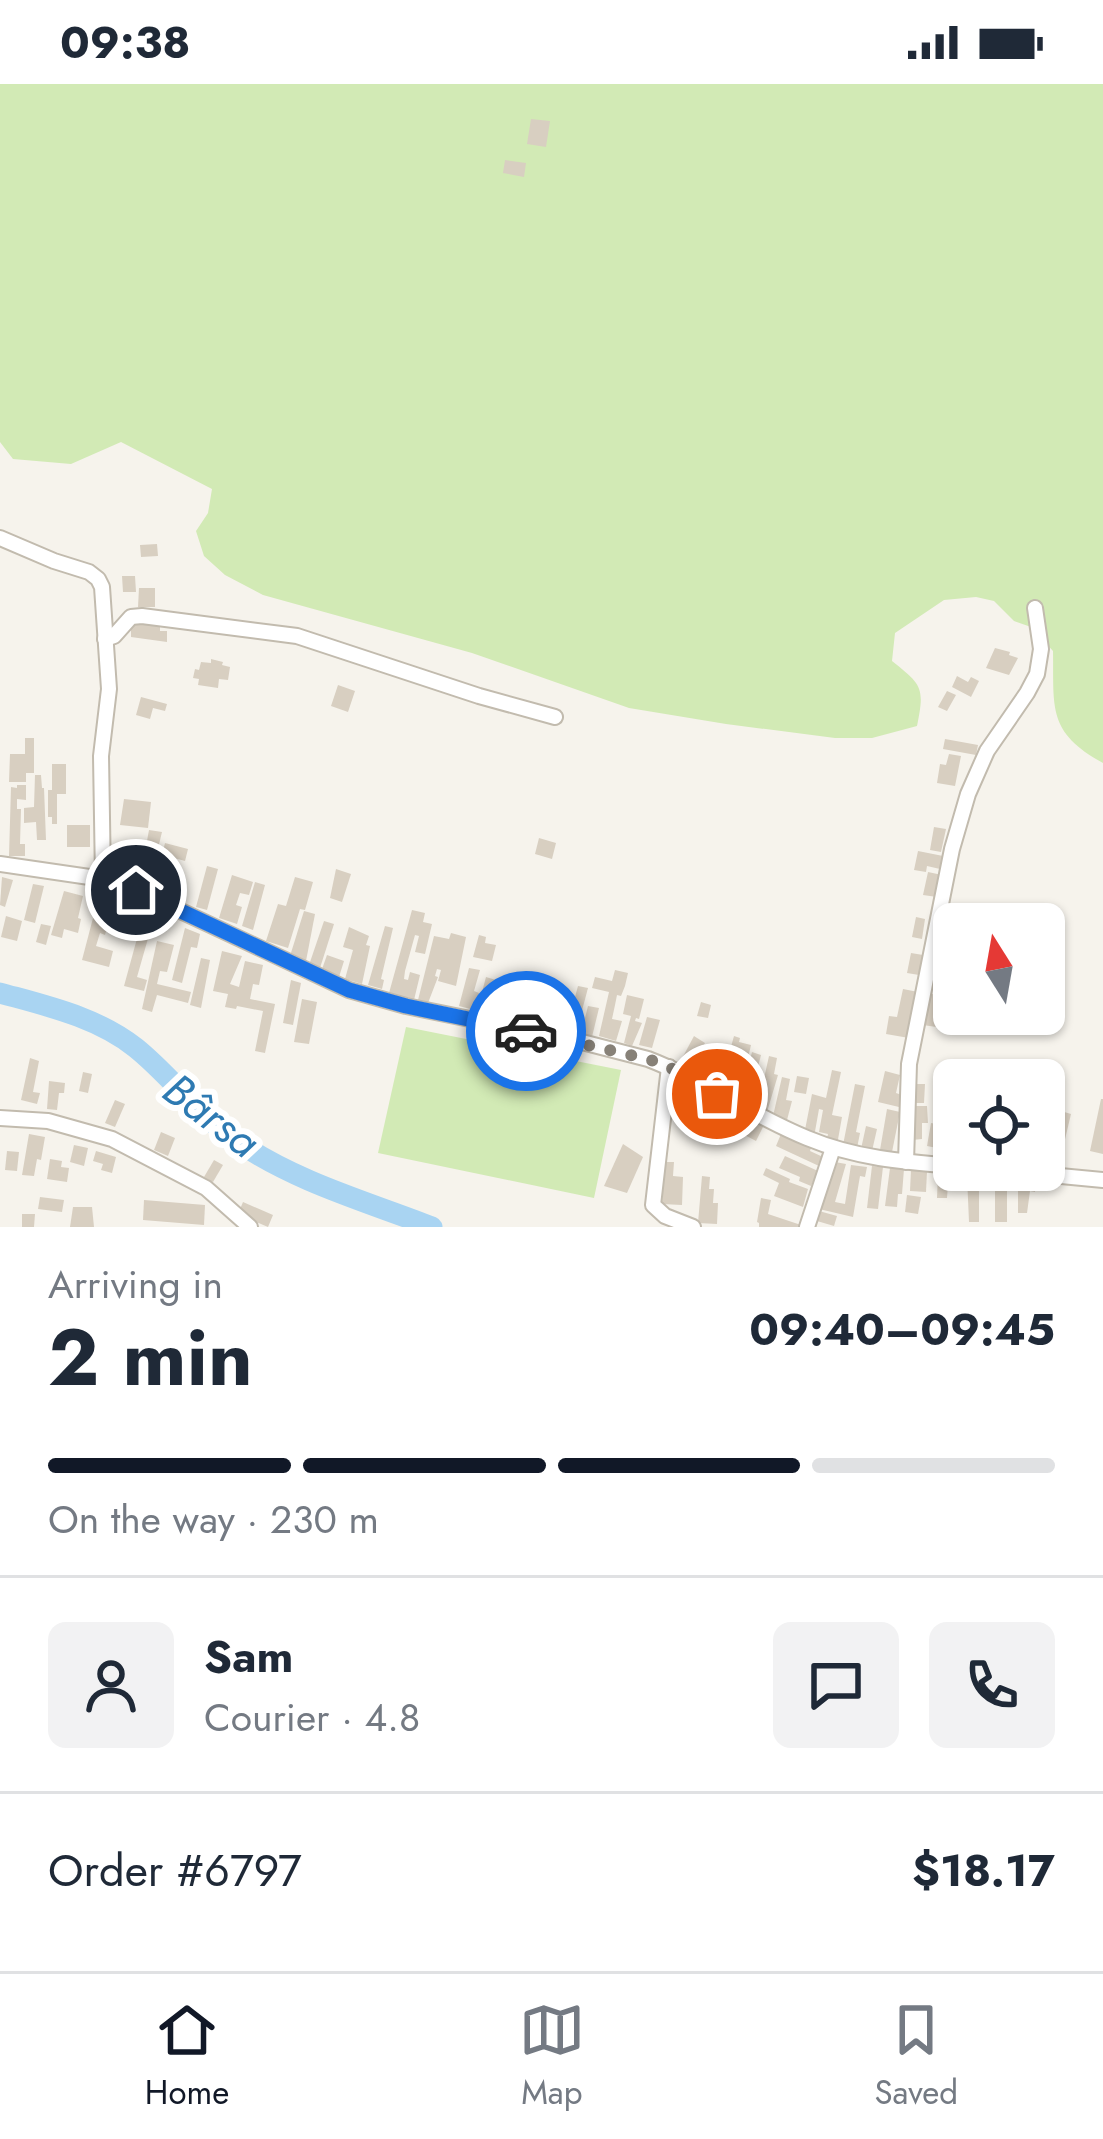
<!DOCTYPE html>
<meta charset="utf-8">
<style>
body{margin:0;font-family:Jost,sans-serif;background:#f2f2f3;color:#1f2937;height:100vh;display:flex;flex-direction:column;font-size:45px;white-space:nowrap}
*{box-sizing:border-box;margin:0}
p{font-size:39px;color:#747a83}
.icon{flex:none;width:66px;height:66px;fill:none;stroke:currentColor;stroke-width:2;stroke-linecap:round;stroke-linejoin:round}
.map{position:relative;height:1143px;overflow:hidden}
.panel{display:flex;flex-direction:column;background:#fff;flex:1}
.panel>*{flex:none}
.needle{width:78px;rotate:349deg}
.tools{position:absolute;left:933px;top:819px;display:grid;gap:24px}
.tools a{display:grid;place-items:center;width:132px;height:132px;border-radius:18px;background:#fff;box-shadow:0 3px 9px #0004;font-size:60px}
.pin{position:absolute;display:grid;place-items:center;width:102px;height:102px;color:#fff;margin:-51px;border:6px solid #fff;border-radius:50%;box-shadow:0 3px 12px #0007}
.courier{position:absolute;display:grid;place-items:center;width:120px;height:120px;margin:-60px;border:9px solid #1a73e8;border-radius:50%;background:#fff;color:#222;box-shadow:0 3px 15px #0007}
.summary em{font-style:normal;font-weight:700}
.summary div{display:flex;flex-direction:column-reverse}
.summary{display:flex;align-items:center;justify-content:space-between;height:204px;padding:0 48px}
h1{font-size:78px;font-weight:700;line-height:90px}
.bar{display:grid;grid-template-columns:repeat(4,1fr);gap:18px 12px;align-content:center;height:144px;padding:0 48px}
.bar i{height:15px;border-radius:9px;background:#e0e1e3}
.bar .current{background:#111827}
.bar p{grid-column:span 4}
.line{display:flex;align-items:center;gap:30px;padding:0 48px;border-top:3px solid #e0e1e3}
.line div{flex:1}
.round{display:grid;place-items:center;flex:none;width:126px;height:126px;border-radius:18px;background:#f2f2f3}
.status{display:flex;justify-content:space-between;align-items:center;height:84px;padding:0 60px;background:#fff;direction:ltr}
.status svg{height:33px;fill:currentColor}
.dock{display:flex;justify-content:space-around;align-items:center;height:168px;border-top:3px solid #e0e1e3;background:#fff;font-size:33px;color:#747a83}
.dock a{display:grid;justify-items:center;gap:6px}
.dock .current{color:#111827}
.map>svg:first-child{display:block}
.green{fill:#d2eab5}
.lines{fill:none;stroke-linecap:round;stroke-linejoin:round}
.river{stroke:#a9d4f2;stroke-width:21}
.building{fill:#d8cfc1}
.minor-casing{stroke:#c2bbae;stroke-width:18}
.minor{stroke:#fff;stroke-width:14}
.done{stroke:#878178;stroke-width:12;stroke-dasharray:0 21.6}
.route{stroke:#1a73e8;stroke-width:15}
.labels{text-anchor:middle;stroke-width:12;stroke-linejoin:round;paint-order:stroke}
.water-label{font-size:45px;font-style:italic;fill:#2e7ab2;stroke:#fff}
</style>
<div class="status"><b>09:38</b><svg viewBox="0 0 49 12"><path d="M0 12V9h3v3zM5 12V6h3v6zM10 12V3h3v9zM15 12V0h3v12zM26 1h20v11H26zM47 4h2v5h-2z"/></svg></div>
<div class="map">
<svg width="1103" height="1143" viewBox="0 0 1103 1143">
<rect width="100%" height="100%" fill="#f6f3ec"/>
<g class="green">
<path d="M0,0H1103V679C1047,648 1054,624 1053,567L1031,543L1014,537L994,517L976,513L944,516L895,549L892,577C922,601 925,603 917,642L872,654H835L726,640L629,624L472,569L263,511L225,491L204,472L196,447L208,429L212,405L121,358L71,380L13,375L0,358Z"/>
<polygon points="406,943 621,986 594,1114 378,1069"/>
</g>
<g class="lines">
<path class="river" d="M0,909C47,922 97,933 136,964C172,993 199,1032 238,1058C296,1098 368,1118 432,1143"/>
</g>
<g class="building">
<polygon points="531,35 550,37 546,63 527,60"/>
<polygon points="505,76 526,79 524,93 503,89"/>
<polygon points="157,460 158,472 141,473 140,461"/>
<polygon points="122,492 135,492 136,508 123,508"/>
<polygon points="139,504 155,504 155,523 138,523"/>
<polygon points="131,539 160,540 160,547 167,547 167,558 131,553"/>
<polygon points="995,564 1010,568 1009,571 1018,574 1009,591 986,584"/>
<polygon points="211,575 223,578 222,581 230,583 228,596 219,595 218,604 198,601 199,595 193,594 195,585 199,586 201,578 211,579"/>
<polygon points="957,592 968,598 971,593 979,597 971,613 952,603"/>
<polygon points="338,601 355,607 348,628 331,622"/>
<polygon points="947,607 956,611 947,627 938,623"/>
<polygon points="141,613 167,620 165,627 153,624 150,635 136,631"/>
<polygon points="25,654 34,654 34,689 26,689 26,698 9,698 10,670 25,670"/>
<polygon points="945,655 978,661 976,671 943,665"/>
<polygon points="949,670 961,672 955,702 937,699 940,680 946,681"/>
<polygon points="52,680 66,680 66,710 57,710 57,740 52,740 52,733 48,733 48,706 52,706"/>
<polygon points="35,691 41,691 42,704 44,704 46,756 37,756 36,738 24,739 24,724 34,723"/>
<polygon points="17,701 26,701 26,716 17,715 17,725 21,725 20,760 25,760 25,772 9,772 11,703 17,704"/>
<polygon points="124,715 151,718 148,744 120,741"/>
<rect x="67" y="741" width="23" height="22"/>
<polygon points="934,743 946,745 941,768 930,766"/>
<polygon points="149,746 162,748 150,797 140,795"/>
<polygon points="539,754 556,759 552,775 535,770"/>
<polygon points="165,759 188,765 185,777 174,774 166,806 154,803"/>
<polygon points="117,761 131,766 127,776 135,779 131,789 115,783 112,774"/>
<polygon points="918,767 943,772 940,785 927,782 926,788 914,786"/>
<polygon points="207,782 218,785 207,826 196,823"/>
<polygon points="336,785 351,790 342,818 330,814"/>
<polygon points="928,788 942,791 937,813 923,811"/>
<polygon points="232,791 253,798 249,811 240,809 236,821 242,823 237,840 219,834"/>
<polygon points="2,793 13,796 5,823 0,821"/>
<polygon points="295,793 313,798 305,826 300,825 288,864 266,857 278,820 286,822"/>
<polygon points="255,798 265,801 253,846 242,842"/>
<polygon points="33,800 44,802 35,839 24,836"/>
<polygon points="64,807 83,812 78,834 81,835 78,849 64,845 62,854 51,851"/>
<polygon points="98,815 113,819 105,851 100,849 96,862 113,867 109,883 82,876"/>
<polygon points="122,822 134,825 127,853 115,850"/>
<polygon points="412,826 425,829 423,838 432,840 425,870 415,868 419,852 415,851 405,887 404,895 408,896 410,888 420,891 414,916 389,909"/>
<polygon points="304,827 315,830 306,877 290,872"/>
<polygon points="144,829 159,833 156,845 151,844 137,893 147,896 144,907 124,902"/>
<polygon points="6,832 22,837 17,857 1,853"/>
<polygon points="916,833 925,835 922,855 912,853"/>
<polygon points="324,837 334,840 320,884 309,881"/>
<polygon points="41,840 51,842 46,861 36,858"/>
<polygon points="385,842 393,844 381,895 384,896 382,905 368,901"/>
<polygon points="349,843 369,852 366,861 370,862 362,900 345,895 353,866 343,863"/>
<polygon points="185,844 200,850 197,864 191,863 182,899 172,896"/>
<polygon points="451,849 466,853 456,902 438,897 441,886 437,885 435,892 438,893 428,919 418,916 434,852 449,855"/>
<polygon points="479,851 486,853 485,859 496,861 492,877 473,873"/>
<polygon points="157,857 174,861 167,888 160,887 157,900 191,908 188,919 157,911 152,928 142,925"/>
<polygon points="222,867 242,872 230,900 239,903 245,877 263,881 259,901 253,900 250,915 275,920 265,969 255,967 263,927 237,922 236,925 225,923 228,910 213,907"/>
<polygon points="911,869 923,871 919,891 907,889"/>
<polygon points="948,869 954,870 951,898 942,896"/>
<polygon points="327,871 344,877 339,893 321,888"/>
<polygon points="201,874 210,876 201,924 190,921"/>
<polygon points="469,884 480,886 474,907 479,909 474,926 459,922"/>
<polygon points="615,886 628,889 625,902 621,912 617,911 615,921 612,935 622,937 616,957 599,952 609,908 592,904 595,893 612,897"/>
<polygon points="486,893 496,896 493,907 500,909 493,931 477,927"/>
<polygon points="510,894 517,896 513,909 517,910 514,922 503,919"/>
<polygon points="291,896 301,899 293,941 283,939"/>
<polygon points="522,901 533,904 524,938 513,935"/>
<polygon points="578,902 588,904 576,949 566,946"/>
<polygon points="903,905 918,908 909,954 886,950 889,932 897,933"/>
<polygon points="536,907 547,910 539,939 528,937"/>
<polygon points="927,909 948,913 947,923 939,922 938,929 945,930 943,944 923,941"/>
<polygon points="627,911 644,915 639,935 636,934 635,937 642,939 632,962 624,959 631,932 623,930"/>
<polygon points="555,913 567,916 559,944 548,941"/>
<polygon points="302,915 317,918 309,960 294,958"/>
<polygon points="701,918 711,921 708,934 697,932"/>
<polygon points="588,922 599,924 592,953 581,950"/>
<polygon points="647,933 660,936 652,964 639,961"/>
<polygon points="694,952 705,959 690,986 679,980"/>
<polygon points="734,952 740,954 739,958 751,961 748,974 729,970"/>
<polygon points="752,968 761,971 748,1021 739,1018"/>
<polygon points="769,972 777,974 774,990 778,991 767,1028 757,1026"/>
<polygon points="30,974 39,977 33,1008 40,1009 37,1020 21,1016"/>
<polygon points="715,978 725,983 715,1003 705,998"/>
<polygon points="832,986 841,988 832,1031 842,1033 837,1061 826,1059 828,1050 819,1048 823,1026 819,1025 814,1053 804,1051 812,1010 826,1014"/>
<polygon points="885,987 900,991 896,1009 902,1011 899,1023 878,1018"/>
<polygon points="83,988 92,990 88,1009 79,1007"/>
<polygon points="1048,988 1057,989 1051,1019 1044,1018 1044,997 1046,997"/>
<polygon points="797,992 809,994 806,1010 794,1008"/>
<polygon points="782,993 790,995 786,1016 792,1017 787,1036 773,1032"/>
<polygon points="939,993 954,995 953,1010 936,1008"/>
<polygon points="49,997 65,999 64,1009 59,1009 57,1026 47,1025"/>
<polygon points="855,1000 865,1002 856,1048 860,1049 857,1064 843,1061"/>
<polygon points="911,1000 925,1000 924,1019 911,1019"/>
<polygon points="677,1009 700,1022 694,1032 672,1019"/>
<polygon points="1101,1015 1103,1015 1103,1070 1090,1067"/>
<polygon points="115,1016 125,1020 115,1043 105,1039"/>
<polygon points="717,1016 733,1025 727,1037 711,1028"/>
<polygon points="911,1022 927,1022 928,1039 922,1039 922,1055 912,1056"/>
<polygon points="887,1025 900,1028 892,1068 880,1066"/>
<polygon points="1061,1027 1071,1030 1062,1068 1052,1066"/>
<polygon points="747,1032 764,1041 756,1057 739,1048"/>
<polygon points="690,1037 708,1047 704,1054 686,1044"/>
<polygon points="949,1037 954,1037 954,1071 944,1070"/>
<polygon points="931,1039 941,1041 937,1064 927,1062"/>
<polygon points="866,1042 877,1045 872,1067 861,1065"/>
<polygon points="161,1048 175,1054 168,1072 154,1066"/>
<polygon points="29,1050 45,1053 41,1076 37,1075 34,1092 22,1091"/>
<polygon points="781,1050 811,1064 810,1067 823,1073 819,1082 776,1062"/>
<polygon points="623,1060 643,1073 627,1109 604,1102"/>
<polygon points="74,1061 88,1064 84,1082 70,1078"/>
<polygon points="7,1067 19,1068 17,1087 5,1086"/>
<polygon points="96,1067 116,1073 112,1089 101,1086 103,1080 93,1077"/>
<polygon points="785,1072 818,1087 811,1102 799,1097 800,1093 779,1084"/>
<polygon points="50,1075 62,1077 61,1083 69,1084 67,1098 47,1095"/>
<polygon points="214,1076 223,1081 213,1098 204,1093"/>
<polygon points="664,1078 674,1078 673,1092 683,1093 682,1121 662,1120"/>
<polygon points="835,1078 846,1080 835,1118 845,1120 851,1081 867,1083 865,1093 860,1092 853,1133 819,1125"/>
<polygon points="872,1082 883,1083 878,1125 867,1124"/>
<polygon points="766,1084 790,1095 789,1098 808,1105 803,1123 774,1112 779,1099 763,1091"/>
<polygon points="890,1084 904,1085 902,1110 898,1110 897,1123 885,1122"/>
<polygon points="911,1086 927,1087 926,1108 910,1107"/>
<polygon points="938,1089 954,1090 953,1102 948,1101 947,1114 937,1114"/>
<polygon points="702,1092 710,1093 709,1105 714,1105 713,1119 718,1119 717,1140 698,1139"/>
<polygon points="967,1092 986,1093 985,1106 979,1106 979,1138 969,1138"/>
<polygon points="995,1094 1007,1095 1007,1138 995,1138"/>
<polygon points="1018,1095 1036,1097 1035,1108 1030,1107 1027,1129 1018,1129"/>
<polygon points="907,1111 921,1113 918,1130 905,1128"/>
<polygon points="40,1113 64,1116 62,1128 38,1125"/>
<polygon points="761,1114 771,1116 768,1130 807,1143 759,1143 759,1139 757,1138"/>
<polygon points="144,1116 205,1121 204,1141 143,1136"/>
<polygon points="243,1118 273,1131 268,1143 238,1130"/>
<polygon points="73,1123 92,1123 94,1143 70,1143"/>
<polygon points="819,1127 837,1132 834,1142 817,1137"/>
<polygon points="22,1130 35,1130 34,1143 22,1143"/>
</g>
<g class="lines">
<g class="minor-casing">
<g id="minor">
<polyline points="0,454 54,477 89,488 98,495 102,503 109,605 101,672 103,795"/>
<polyline points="105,555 114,552 131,533 142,532 297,552 479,612 555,633"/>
<path d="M0,780L103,795L136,806L349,906L406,922L578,957L648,975C703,996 752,1032 807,1054C855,1074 903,1078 954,1082"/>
<polyline points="669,983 653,1121 665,1132 693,1143"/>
<polyline points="0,1034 48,1037 112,1055 206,1104 250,1143"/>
<polyline points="906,1078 909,980 952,765 968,710 987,667 1027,609 1037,590 1041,565 1035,524"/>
<polyline points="998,1086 1103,1096"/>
<polyline points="807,1143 833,1064"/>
</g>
</g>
<use href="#minor" class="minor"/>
</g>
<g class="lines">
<polyline class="done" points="526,947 648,975 669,983 717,1010"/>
<polyline class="route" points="136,806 349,906 406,922 526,947"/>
</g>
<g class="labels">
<g class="water-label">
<text transform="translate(212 1031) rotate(37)" y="16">Bârsa</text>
</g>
</g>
</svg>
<div class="tools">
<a><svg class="needle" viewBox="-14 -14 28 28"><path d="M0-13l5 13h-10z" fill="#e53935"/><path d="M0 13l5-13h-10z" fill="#747a83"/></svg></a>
<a><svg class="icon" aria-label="locate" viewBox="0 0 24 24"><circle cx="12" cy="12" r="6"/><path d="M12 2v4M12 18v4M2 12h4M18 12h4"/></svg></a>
</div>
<div class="pin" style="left:717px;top:1010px;background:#ea580c"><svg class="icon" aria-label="bag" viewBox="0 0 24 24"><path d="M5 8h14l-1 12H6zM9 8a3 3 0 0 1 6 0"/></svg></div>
<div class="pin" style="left:136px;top:806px;background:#1f2937"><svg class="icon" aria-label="home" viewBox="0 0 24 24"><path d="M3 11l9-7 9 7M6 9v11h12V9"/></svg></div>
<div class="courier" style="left:526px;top:947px"><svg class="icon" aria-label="car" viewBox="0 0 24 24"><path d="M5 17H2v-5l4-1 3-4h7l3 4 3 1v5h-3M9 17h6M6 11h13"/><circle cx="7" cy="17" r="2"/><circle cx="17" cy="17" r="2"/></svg></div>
</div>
<section class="panel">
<div class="summary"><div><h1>2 min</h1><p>Arriving in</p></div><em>09:40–09:45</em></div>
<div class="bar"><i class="current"></i><i class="current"></i><i class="current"></i><i></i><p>On the way · 230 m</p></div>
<div class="line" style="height:216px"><a class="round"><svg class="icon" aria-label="person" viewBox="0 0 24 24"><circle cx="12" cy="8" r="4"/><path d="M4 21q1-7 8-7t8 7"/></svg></a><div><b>Sam</b><p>Courier · 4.8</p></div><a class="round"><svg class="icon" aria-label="chat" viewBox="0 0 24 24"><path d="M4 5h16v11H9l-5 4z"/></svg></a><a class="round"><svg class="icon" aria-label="phone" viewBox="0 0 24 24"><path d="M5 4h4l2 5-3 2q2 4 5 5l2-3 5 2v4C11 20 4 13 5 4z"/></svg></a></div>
<div class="line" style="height:156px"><div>Order #6797</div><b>$18.17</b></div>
</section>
<nav class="dock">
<a class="current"><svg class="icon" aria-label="home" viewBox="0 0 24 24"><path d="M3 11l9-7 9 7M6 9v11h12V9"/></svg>Home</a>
<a><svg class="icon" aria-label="map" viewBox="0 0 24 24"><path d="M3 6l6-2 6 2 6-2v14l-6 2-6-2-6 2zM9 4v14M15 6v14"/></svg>Map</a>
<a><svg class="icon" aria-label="saved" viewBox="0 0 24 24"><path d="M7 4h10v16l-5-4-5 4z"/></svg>Saved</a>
</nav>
